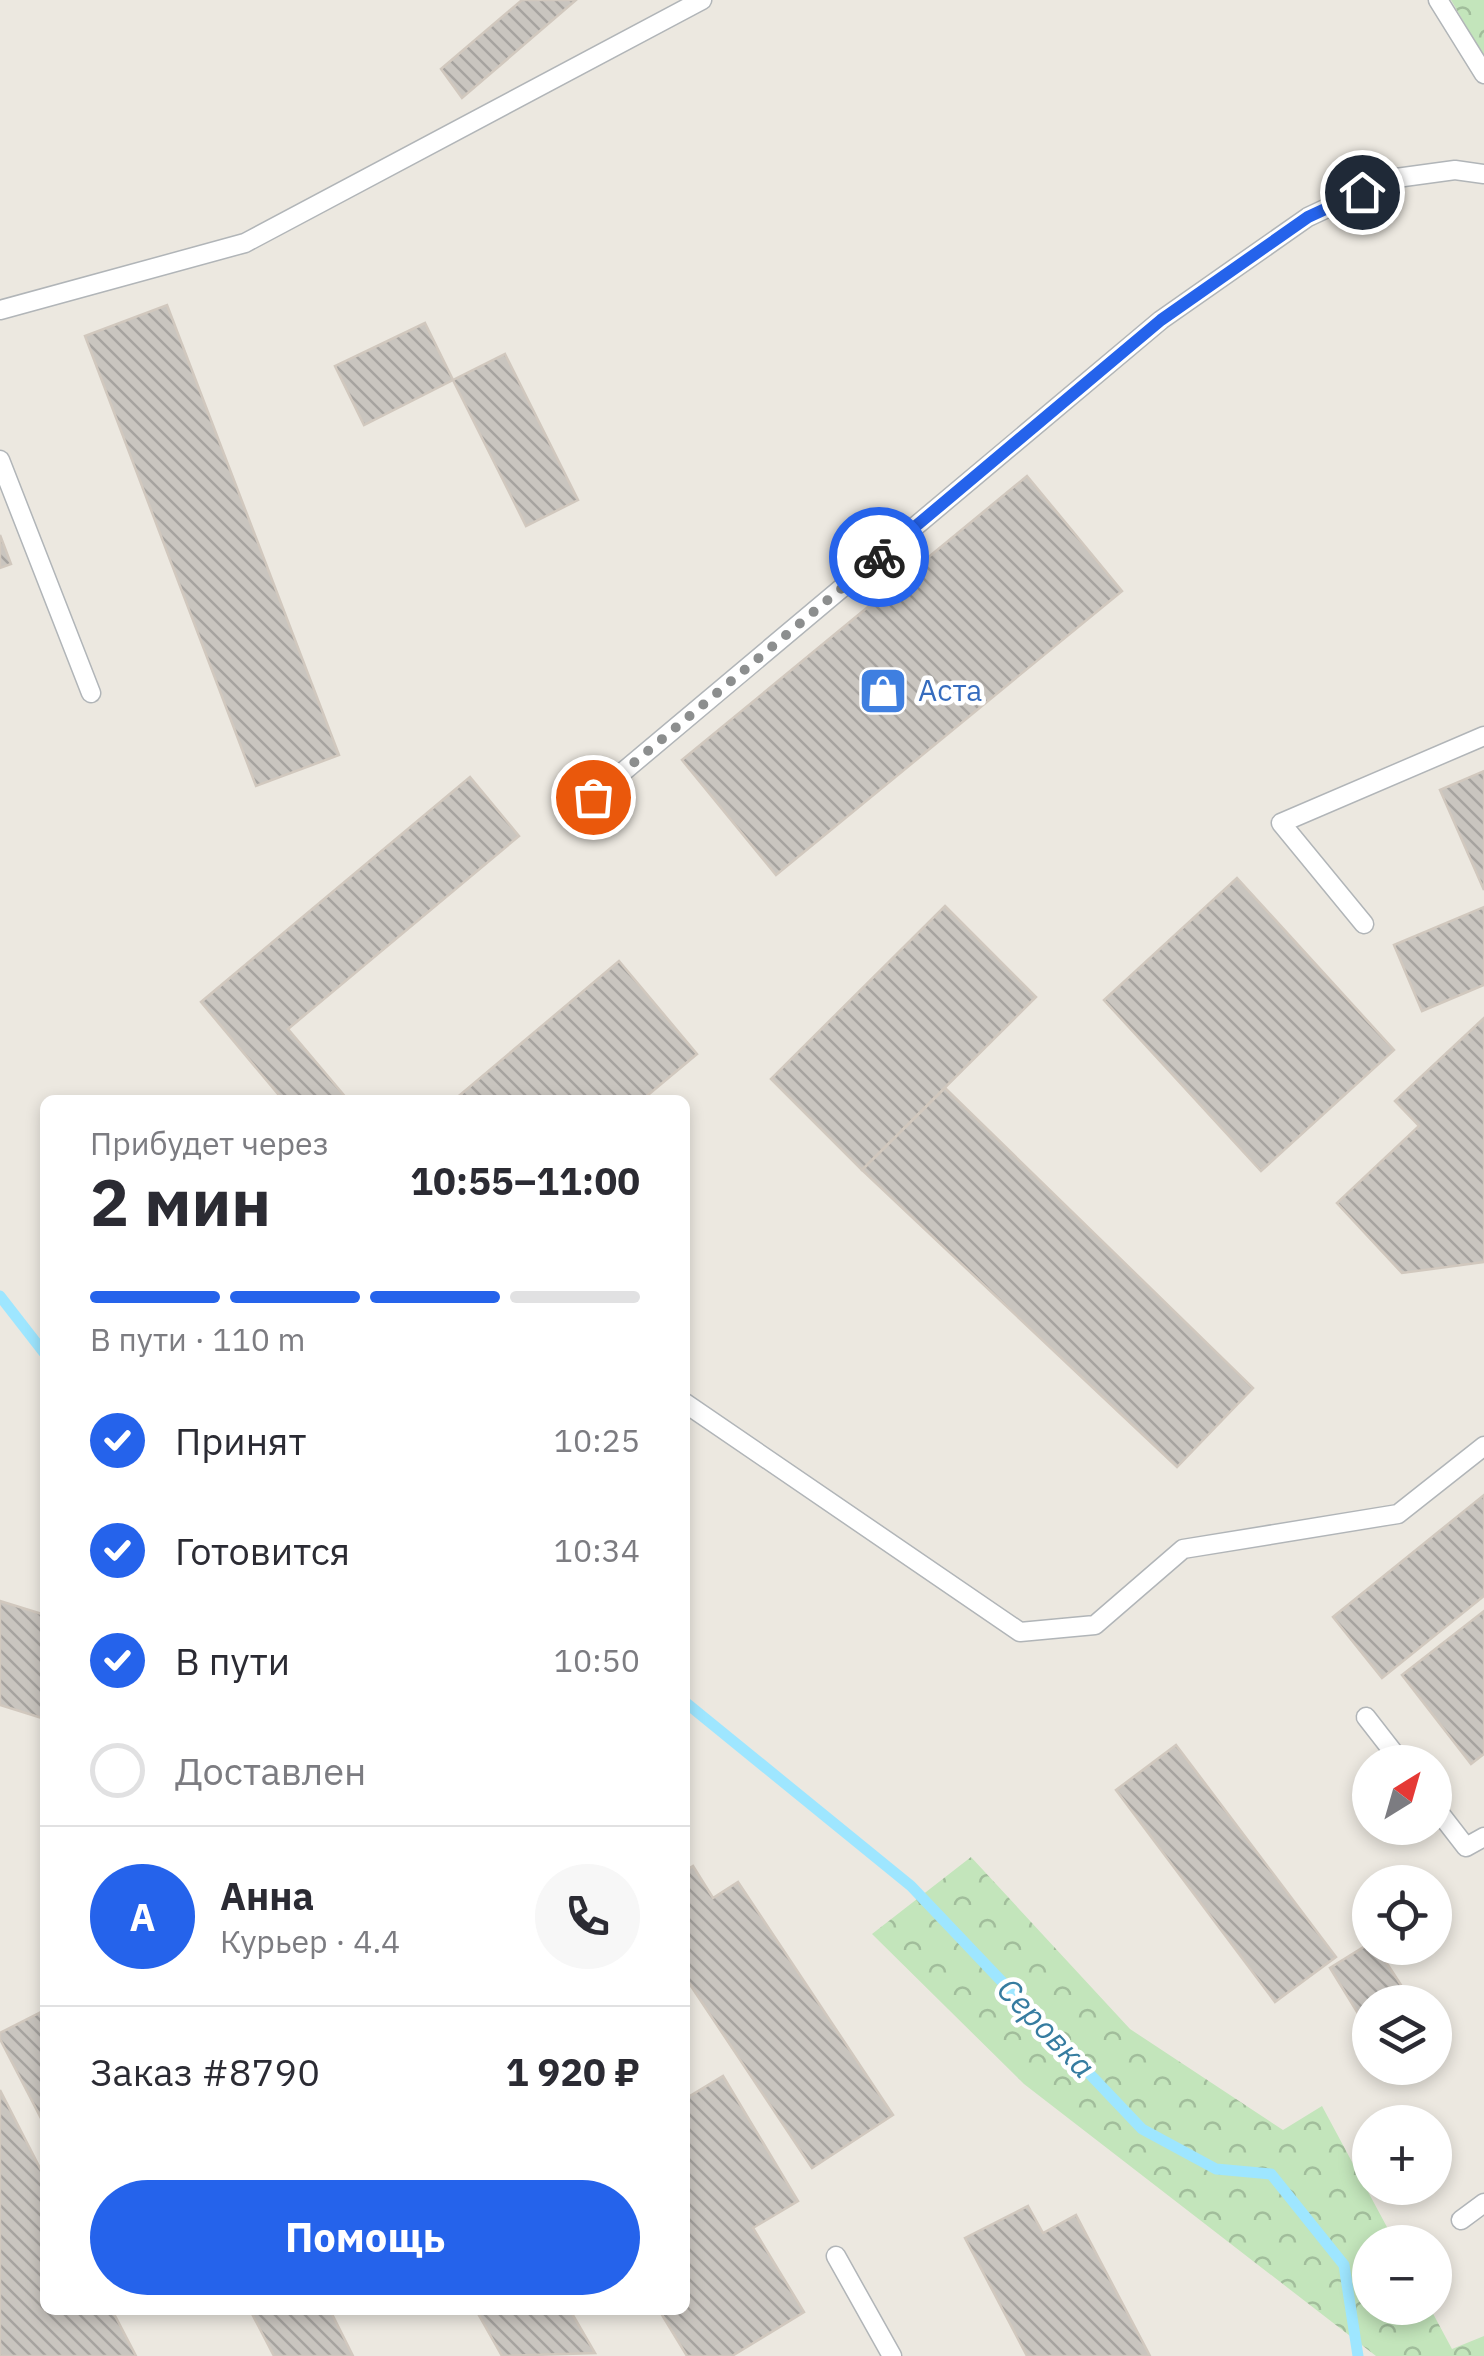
<!DOCTYPE html>
<html lang="ru">
<meta charset="utf-8">
<style>
body{margin:0;font-family:"IBM Plex Sans",sans-serif;background:#f7f7f7;color:#2b2b33;height:100vh;display:flex;flex-direction:column;font-size:38px;white-space:nowrap}
*{box-sizing:border-box;margin:0}
p{font-size:32px;color:#7c7c81}
.icon{flex:none;width:55px;height:55px;fill:none;stroke:currentColor;stroke-width:2;stroke-linecap:round;stroke-linejoin:round}
.map{position:relative;flex:1;overflow:hidden}
.drawer{position:absolute;left:40px;top:1095px;width:650px;height:1220px;display:flex;flex-direction:column;background:#fff;border-radius:15px;box-shadow:0 5px 15px #0003}
.drawer>*{flex:none}
.needle{width:65px;rotate:37deg}
.fabs{position:absolute;left:1352px;top:1745px;display:grid;gap:20px}
.fabs a{display:grid;place-items:center;width:100px;height:100px;border-radius:50%;background:#fff;box-shadow:0 5px 15px #0003;font-size:50px}
.pin{position:absolute;display:grid;place-items:center;width:85px;height:85px;color:#fff;margin:-42px;border:5px solid #fff;border-radius:50%;box-shadow:0 2px 10px #0007}
.courier{position:absolute;display:grid;place-items:center;width:100px;height:100px;margin:-50px;border:8px solid #2563eb;border-radius:50%;background:#fff;color:#222;box-shadow:0 2px 12px #0007}
.headline em{font-style:normal;font-weight:700}
.headline div{display:flex;flex-direction:column-reverse}
.headline{display:flex;align-items:center;justify-content:space-between;height:170px;padding:0 50px}
h1{font-size:65px;font-weight:700;line-height:75px}
.bar{display:grid;grid-template-columns:repeat(4,1fr);gap:15px 10px;align-content:center;height:120px;padding:0 50px}
.bar i{height:12px;border-radius:8px;background:#e1e1e2}
.bar .selected{background:#2563eb}
.bar p{grid-column:span 4}
.line{display:flex;align-items:center;gap:25px;padding:0 50px;border-top:2px solid #e1e1e2}
.line div{flex:1}
.round{display:grid;place-items:center;flex:none;width:105px;height:105px;border-radius:52px;background:#f7f7f7}
ol{padding:0 50px;list-style:none}
li{display:flex;align-items:center;gap:30px;height:110px}
li p{margin-inline-start:auto}
li .icon{padding:10px;border-radius:50%;background:#2563eb;color:#fff;stroke-width:4}
li:last-child{color:#7c7c81}
li i{width:55px;height:55px;border:5px solid #e1e1e2;border-radius:50%}
.button{display:flex;gap:20px;margin-top:auto;padding:20px 50px}
.button a{flex:1;height:115px;border-radius:60px;background:#2563eb;color:#fff;font-size:40px;font-weight:700;line-height:115px;text-align:center}
.map>svg:first-child{display:block}
.forest{fill:url(#forest-crowns)}
.lines{fill:none;stroke-linecap:round;stroke-linejoin:round}
.stream{stroke:#9ee6ff;stroke-width:11}
.building{fill:url(#building-back-hatch);stroke:#d1c8be;stroke-width:2.5}
.service-casing{stroke:#b1b5b8;stroke-width:21}
.service{stroke:#fff;stroke-width:18}
.done{stroke:#8c8e8e;stroke-width:10;stroke-dasharray:0 18}
.route{stroke:#2563eb;stroke-width:12}
.labels{text-anchor:middle;stroke-width:9;stroke-linejoin:round;paint-order:stroke}
.shop-label{font-size:30px;fill:#366cbe;stroke:#fff;text-anchor:start}
.water-label{font-size:32px;font-style:italic;fill:#367ca0;stroke:#fff}
</style>
<div class="map">
<svg width="1484" height="2356" viewBox="0 0 1484 2356">
<defs>
<pattern id="forest-crowns" width="20" height="18" patternUnits="userSpaceOnUse" patternTransform="scale(2.5)"><rect width="20" height="18" fill="#c3e5bb"/><path d="M2 6a3 3 0 1 1 6 0M12 15a3 3 0 1 1 6 0" fill="none" stroke="#a1bd9b"/></pattern>
<pattern id="building-back-hatch" width="6" height="6" patternUnits="userSpaceOnUse" patternTransform="scale(2.5)"><rect width="6" height="6" fill="#c9c5bf"/><path d="M-1 5l2 2M0 0l6 6M5-1l2 2" fill="none" stroke="#a6a39f"/></pattern>
</defs>
<rect width="100%" height="100%" fill="#ece8e0"/>
<g class="forest">
<polygon points="1451,0 1484,0 1484,57"/>
<polygon points="971,1857 1130,2029 1283,2130 1322,2106 1395,2242 1370,2242 1370,2308 1430,2308 1452,2349 1484,2336 1484,2356 1376,2356 1024,2084 872,1934"/>
</g>
<g class="lines">
<g class="stream">
<polyline points="0,1296 45,1354"/>
<polyline points="685,1702 911,1886 1142,2129 1216,2169 1271,2174 1344,2265 1358,2356"/>
</g>
</g>
<g class="building">
<polygon points="522,0 576,0 462,98 441,69"/>
<polygon points="167,305 339,755 256,786 85,336"/>
<polygon points="425,323 453,380 364,425 335,366"/>
<polygon points="505,354 578,500 526,526 453,380"/>
<polygon points="1027,476 1122,591 776,875 682,760"/>
<polygon points="0,535 11,564 0,568"/>
<polygon points="1484,771 1484,890 1440,790"/>
<polygon points="470,777 519,836 288,1029 348,1100 283,1100 201,1002"/>
<polygon points="1237,878 1394,1050 1261,1171 1104,1000"/>
<polygon points="945,906 1036,997 862,1170 771,1079"/>
<polygon points="1484,907 1484,985 1422,1011 1394,945"/>
<polygon points="619,961 697,1054 642,1100 454,1100"/>
<polygon points="1484,1018 1484,1262 1402,1273 1337,1203 1419,1126 1395,1101"/>
<polygon points="945,1088 1253,1388 1177,1467 862,1170"/>
<polygon points="1484,1495 1484,1596 1382,1678 1333,1617"/>
<polygon points="0,1601 45,1615 45,1719 0,1705"/>
<polygon points="1484,1611 1484,1754 1471,1764 1402,1675"/>
<polygon points="1176,1745 1336,1957 1275,2002 1116,1790"/>
<polygon points="693,1866 713,1898 738,1882 893,2115 812,2168 685,1977 685,1871"/>
<polygon points="1370,1943 1370,1948 1377,1948 1403,1988 1380,2002 1370,2002 1370,2009 1359,2015 1330,1968"/>
<polygon points="45,2010 45,2126 0,2039 0,2033"/>
<polygon points="723,2076 798,2201 753,2228 804,2312 732,2356 687,2356 659,2310 685,2310 685,2099"/>
<polygon points="0,2090 45,2178 45,2310 112,2310 136,2356 0,2356"/>
<polygon points="1028,2206 1043,2233 1076,2215 1150,2356 1027,2356 965,2238"/>
<polygon points="250,2310 330,2310 353,2356 274,2356"/>
<polygon points="476,2310 570,2310 595,2353 502,2356"/>
</g>
<g class="lines">
<g class="service-casing">
<g id="service">
<polyline points="1438,0 1484,74"/>
<polyline points="0,310 245,243 702,0"/>
<polyline points="0,460 91,693"/>
<polyline points="593,797 1161,320 1308,217 1389,179 1455,170 1484,174"/>
<polyline points="1364,924 1281,823 1484,736"/>
<polyline points="685,1403 1020,1632 1095,1625 1183,1549 1398,1514 1484,1446"/>
<polyline points="1366,1717 1401,1762"/>
<polyline points="1435,1807 1466,1847 1484,1837"/>
<polyline points="1461,2220 1484,2203"/>
<polyline points="836,2256 892,2356"/>
</g>
</g>
<use href="#service" class="service"/>
</g>
<g class="lines">
<polyline class="done" points="593,797 879,557"/>
<polyline class="route" points="879,557 1161,320 1308,217 1362,192"/>
</g>
<defs>
<g id="shop-square" transform="scale(2.5)"><rect x="-9" y="-9" width="18" height="18" rx="4" fill="#3f7fe0" stroke="#fff"/><path d="M-5-2.5h2.3a2.7 3.5 0 0 1 5.4 0H5L5.5 6h-11ZM-1.5-2.5h3a1.5 2.3 0 0 0-3 0Z" fill="#fff"/></g>
</defs>
<g fill-rule="evenodd">
<use href="#shop-square" x="883" y="691"/>
</g>
<g class="labels">
<g class="shop-label">
<text x="918" y="701">Аста</text>
</g>
<g class="water-label">
<text transform="translate(1046 2028) rotate(46)" y="11">Серовка</text>
</g>
</g>
</svg>
<div class="fabs">
<a><svg class="needle" viewBox="-14 -14 28 28"><path d="M0-13l5 13h-10z" fill="#e53935"/><path d="M0 13l5-13h-10z" fill="#7c7c81"/></svg></a>
<a><svg class="icon" aria-label="locate" viewBox="0 0 24 24"><circle cx="12" cy="12" r="6"/><path d="M12 2v4M12 18v4M2 12h4M18 12h4"/></svg></a>
<a><svg class="icon" aria-label="layers" viewBox="0 0 24 24"><path d="M12 4l9 5-9 5-9-5zM3 14l9 5 9-5"/></svg></a>
<a>+</a>
<a>−</a>
</div>
<div class="pin" style="left:593px;top:797px;background:#ea580c"><svg class="icon" aria-label="bag" viewBox="0 0 24 24"><path d="M5 8h14l-1 12H6zM9 8a3 3 0 0 1 6 0"/></svg></div>
<div class="pin" style="left:1362px;top:192px;background:#1f2937"><svg class="icon" aria-label="home" viewBox="0 0 24 24"><path d="M3 11l9-7 9 7M6 9v11h12V9"/></svg></div>
<div class="courier" style="left:879px;top:557px"><svg class="icon" aria-label="bike" viewBox="0 0 24 24"><circle cx="6" cy="16" r="4"/><circle cx="18" cy="16" r="4"/><path d="M6 16l4-8h5l3 8M10 8l3 8H6M13 5h3"/></svg></div>
<section class="drawer">
<div class="headline"><div><h1>2 мин</h1><p>Прибудет через</p></div><em>10:55–11:00</em></div>
<div class="bar"><i class="selected"></i><i class="selected"></i><i class="selected"></i><i></i><p>В пути · 110 m</p></div>
<ol>
<li><svg class="icon" aria-label="check" viewBox="0 0 24 24"><path d="M5 12l5 5 9-10"/></svg>Принят<p>10:25</p></li>
<li><svg class="icon" aria-label="check" viewBox="0 0 24 24"><path d="M5 12l5 5 9-10"/></svg>Готовится<p>10:34</p></li>
<li><svg class="icon" aria-label="check" viewBox="0 0 24 24"><path d="M5 12l5 5 9-10"/></svg>В пути<p>10:50</p></li>
<li><i></i>Доставлен</li>
</ol>
<div class="line" style="height:180px"><b class="round" style="background:#2563eb;color:#fff">А</b><div><b>Анна</b><p>Курьер · 4.4</p></div><a class="round"><svg class="icon" aria-label="phone" viewBox="0 0 24 24"><path d="M5 4h4l2 5-3 2q2 4 5 5l2-3 5 2v4C11 20 4 13 5 4z"/></svg></a></div>
<div class="line" style="height:130px"><div>Заказ #8790</div><b>1 920 ₽</b></div>
<div class="button"><a>Помощь</a></div>
</section>
</div>
